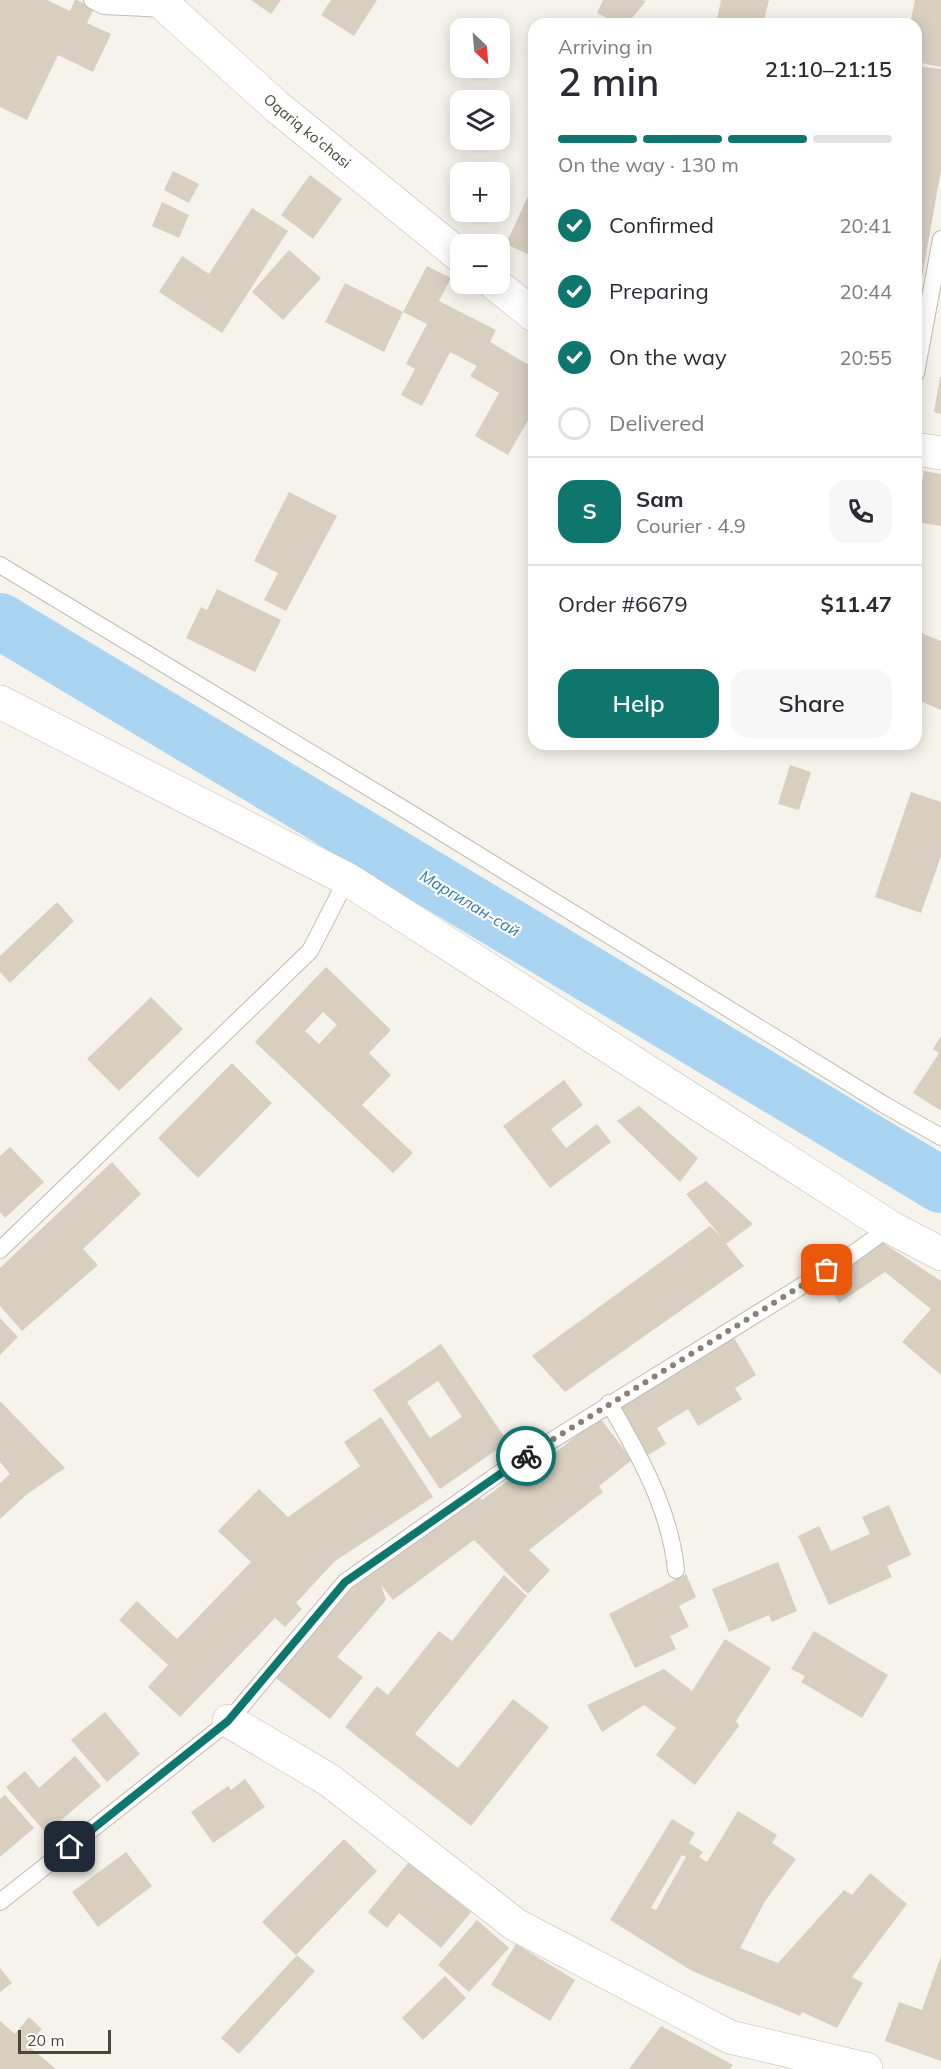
<!DOCTYPE html>
<meta charset="utf-8">
<style>
body{margin:0;font-family:Mulish,sans-serif;background:#f7f7f7;color:#2b2b33;height:100vh;display:flex;flex-direction:column;font-size:22px;white-space:nowrap}
*{box-sizing:border-box;margin:0}
p{font-size:20px;color:#7c7c81}
.icon{flex:none;width:33px;height:33px;fill:none;stroke:currentColor;stroke-width:2;stroke-linecap:round;stroke-linejoin:round}
.map{position:relative;flex:1;overflow:hidden}
.drawer{position:absolute;left:528px;top:18px;width:394px;height:732px;display:flex;flex-direction:column;background:#fff;border-radius:18px;box-shadow:0 3px 15px #0003}
.drawer>*{flex:none}
.needle{width:39px;rotate:154deg}
.buttons{position:absolute;left:450px;top:18px;display:grid;gap:12px}
.buttons a{display:grid;place-items:center;width:60px;height:60px;border-radius:12px;background:#fff;box-shadow:0 3px 15px #0003;font-size:30px}
.scale{position:absolute;left:18px;bottom:15px;width:93px;box-sizing:border-box;padding-left:6px;border:3px solid #4b4439;border-top:0;font-size:16px;line-height:21px;white-space:nowrap;color:#4b4439;-webkit-text-stroke:4px #fff;paint-order:stroke}
.pin{position:absolute;display:grid;place-items:center;width:51px;height:51px;color:#fff;margin:-26px;border-radius:12px;box-shadow:0 3px 9px #0006}
.courier{position:absolute;display:grid;place-items:center;width:60px;height:60px;margin:-30px;border:4px solid #0f766e;border-radius:50%;background:#fff;color:#222;box-shadow:0 2px 8px #0007}
.head em{font-style:normal;font-weight:600}
.head div{display:flex;flex-direction:column-reverse}
.head{display:flex;align-items:center;justify-content:space-between;height:102px;padding:0 30px}
h1{font-size:39px;font-weight:600;line-height:45px}
.bar{display:grid;grid-template-columns:repeat(4,1fr);gap:9px 6px;align-content:center;height:72px;padding:0 30px}
.bar i{height:8px;border-radius:4px;background:#e1e1e2}
.bar .on{background:#0f766e}
.bar p{grid-column:span 4}
.line{display:flex;align-items:center;gap:15px;padding:0 30px;border-top:2px solid #e1e1e2}
.line div{flex:1}
.round{display:grid;place-items:center;flex:none;width:63px;height:63px;border-radius:18px;background:#f7f7f7}
ol{padding:0 30px;list-style:none}
li{display:flex;align-items:center;gap:18px;height:66px}
li p{margin-inline-start:auto}
li .icon{padding:6px;border-radius:50%;background:#0f766e;color:#fff;stroke-width:4}
li:last-child{color:#7c7c81}
li i{width:33px;height:33px;border:3px solid #e1e1e2;border-radius:50%}
.action{display:flex;gap:12px;margin-top:auto;padding:12px 30px}
.action a{flex:1;height:69px;border-radius:18px;background:#0f766e;color:#fff;font-size:24px;font-weight:600;line-height:69px;text-align:center}
.action a+a{background:#f7f7f7;color:#2b2b33}
.map>svg:first-child{display:block}
.lines{fill:none;stroke-linecap:round;stroke-linejoin:round}
.river{stroke:#a9d4f2;stroke-width:56}
.building{fill:#d8cfc1;fill-rule:evenodd}
.service-casing{stroke:#c2bbae;stroke-width:18}
.minor-casing{stroke:#c2bbae;stroke-width:34}
.service{stroke:#fff;stroke-width:16}
.minor{stroke:#fff;stroke-width:33}
.done{stroke:#878178;stroke-width:6;stroke-dasharray:0 10.8}
.route{stroke:#0f766e;stroke-width:8}
.labels{text-anchor:middle;stroke-width:4.5;stroke-linejoin:round;paint-order:stroke}
.street-label{font-size:15px;fill:#4b4439;stroke:#fff}
.water-label{font-size:16px;font-style:italic;fill:#2e7ab2;stroke:#fff}
</style>
<div class="map">
<svg width="941" height="2069" viewBox="0 0 941 2069">
<rect width="100%" height="100%" fill="#f6f3ec"/>
<g class="lines">
<polyline class="river" points="0,621 941,1185"/>
</g>
<g class="building">
<polygon points="0,0 47,0 70,11 75,0 77,0 94,8 87,23 111,34 93,72 58,55 27,120 0,107"/>
<polygon points="251,0 281,0 271,14"/>
<polygon points="331,0 377,0 354,36 321,15"/>
<polygon points="603,0 642,0 646,1 627,24 620,24 597,13"/>
<polygon points="721,0 769,0 763,24 716,24"/>
<polygon points="915,0 941,0 941,67 916,62 916,24 910,24"/>
<polygon points="916,66 941,69 941,170 918,300"/>
<polygon points="173,171 199,184 189,203 164,190"/>
<polygon points="310,175 342,199 313,239 281,215"/>
<polygon points="534,183 534,257 506,244"/>
<polygon points="162,202 189,215 179,238 152,226"/>
<polygon points="252,208 288,231 222,333 159,292 182,256 209,274"/>
<polygon points="289,250 321,278 283,320 252,292"/>
<polygon points="427,266 451,278 439,301 496,330 490,342 534,368 534,419 530,417 508,455 475,436 499,393 470,376 477,366 450,352 422,406 401,395 415,369 406,364 427,324 403,312"/>
<polygon points="345,283 403,312 384,352 325,322"/>
<polygon points="940,377 941,377 941,414 934,412"/>
<polygon points="924,471 941,474 941,526 916,522"/>
<polygon points="289,492 337,516 286,611 264,600 278,573 254,561"/>
<polygon points="217,589 281,620 255,672 186,638 201,607 207,610"/>
<polygon points="916,631 941,641 941,710 916,699"/>
<polygon points="790,765 811,772 799,810 778,804"/>
<polygon points="911,792 941,802 941,856 921,913 875,897"/>
<polygon points="57,902 74,921 10,983 0,972 0,956"/>
<path d="M326,967L391,1030L369,1053L391,1075L362,1105L413,1153L393,1173L255,1042ZM323,1012L337,1025L319,1044L305,1031Z"/>
<polygon points="151,997 183,1029 119,1091 87,1059"/>
<polygon points="941,1036 941,1108 940,1110 913,1093 939,1053 933,1049"/>
<polygon points="232,1063 272,1103 198,1178 158,1138"/>
<polygon points="564,1080 583,1105 551,1129 566,1148 597,1124 611,1142 550,1188 503,1126"/>
<polygon points="639,1106 698,1158 680,1182 617,1121"/>
<polygon points="10,1147 44,1182 5,1218 0,1212 0,1156"/>
<polygon points="112,1162 141,1194 83,1249 98,1265 22,1331 0,1306 0,1268"/>
<polygon points="706,1181 753,1224 726,1244 744,1266 565,1392 532,1356 710,1226 722,1238 686,1194"/>
<polygon points="882,1242 941,1281 941,1375 902,1342 931,1309 885,1272 839,1303 824,1278"/>
<polygon points="0,1318 18,1337 0,1355"/>
<polygon points="733,1336 756,1375 735,1388 742,1399 698,1426 688,1409 657,1428 666,1444 647,1456 617,1405"/>
<path d="M441,1344L508,1442L440,1489L373,1390ZM438,1381L462,1417L430,1438L407,1402Z"/>
<polygon points="0,1401 65,1468 26,1495 0,1519 0,1483 10,1474 0,1462"/>
<polygon points="381,1417 433,1497 335,1561 296,1603 302,1609 285,1627 275,1618 180,1717 148,1687 168,1665 119,1620 137,1601 177,1639 251,1562 218,1531 259,1489 288,1517 360,1466 344,1442"/>
<polygon points="600,1418 632,1460 599,1486 603,1492 529,1550 550,1570 528,1594 474,1540 393,1600 381,1585 386,1600 337,1657 363,1677 330,1719 273,1676 351,1587 477,1494 482,1500 549,1449 553,1454"/>
<polygon points="889,1505 911,1555 887,1566 892,1577 829,1605 798,1536 819,1526 831,1551 870,1534 862,1517"/>
<polygon points="778,1562 797,1611 772,1622 769,1615 729,1632 712,1589"/>
<polygon points="686,1574 696,1597 679,1606 689,1627 670,1636 676,1649 635,1668 609,1614"/>
<polygon points="504,1575 527,1596 415,1734 458,1768 513,1699 549,1727 471,1826 345,1727 377,1686 388,1695 439,1631 452,1641"/>
<polygon points="814,1631 888,1675 862,1718 801,1682 805,1676 791,1669"/>
<polygon points="725,1639 771,1668 736,1721 739,1726 695,1785 656,1755 676,1728 644,1705 602,1732 587,1705 664,1669 692,1691"/>
<polygon points="105,1712 140,1754 107,1782 71,1740"/>
<polygon points="75,1756 101,1786 46,1833 6,1787 25,1771 39,1788"/>
<polygon points="245,1779 265,1807 213,1843 191,1812 228,1786 231,1790"/>
<polygon points="5,1795 34,1828 0,1857 0,1799"/>
<path d="M738,1811L777,1835L772,1843L796,1859L765,1901L740,1948L778,1963L844,1890L852,1895L870,1873L907,1904L852,1977L863,1983L837,2028L802,2012L800,2016L692,1971L610,1920L672,1819L695,1833L689,1843L703,1852L699,1857L707,1862ZM682,1855L686,1857L656,1910L651,1908Z"/>
<polygon points="344,1839 377,1871 296,1955 262,1922"/>
<polygon points="126,1852 152,1886 98,1927 72,1892"/>
<polygon points="409,1862 471,1912 441,1948 399,1913 387,1928 368,1912"/>
<polygon points="477,1920 509,1948 469,1992 438,1965"/>
<polygon points="516,1944 575,1980 550,2021 491,1985"/>
<polygon points="297,1955 315,1971 239,2054 221,2038"/>
<polygon points="941,1956 941,2061 885,2041 899,2002 922,2010"/>
<polygon points="0,1968 12,1983 0,1992"/>
<polygon points="445,1976 466,1998 423,2040 402,2018"/>
<polygon points="29,2017 42,2029 27,2045 56,2069 0,2069 0,2021 15,2034"/>
<polygon points="661,2026 733,2065 730,2069 629,2069"/>
</g>
<g class="lines">
<g class="service-casing">
<g id="service">
<polyline points="92,0 104,6 166,9"/>
<polyline points="916,373 941,239"/>
<polyline points="0,565 399,806 883,1104 941,1137"/>
<polyline points="0,1250 310,951 347,879"/>
<path d="M609,1403C639,1455 670,1509 676,1570"/>
<polyline points="0,1902 229,1721 345,1582 504,1470 847,1258 890,1227"/>
</g>
</g>
<g class="minor-casing">
<g id="minor">
<path id="s1" d="M159,0L276,106L460,256"/>
<polyline points="495,284 534,315"/>
<polyline points="916,449 941,453"/>
<polyline points="0,702 347,879 890,1227 941,1254"/>
<polyline points="229,1721 329,1780 516,1925 730,2037 866,2069"/>
</g>
</g>
<use href="#service" class="service"/>
<use href="#minor" class="minor"/>
</g>
<g class="lines">
<polyline class="done" points="526,1456 827,1270"/>
<polyline class="route" points="70,1847 228,1721 345,1582 526,1456"/>
</g>
<g class="labels">
<g class="street-label">
<text dy="5" stroke="none"><textPath href="#s1" startOffset="198">Oqariq ko'chasi</textPath></text>
</g>
<g class="water-label">
<text transform="translate(470 903) rotate(31)" y="6">Маргилан-сай</text>
</g>
</g>
</svg>
<div class="buttons">
<a><svg class="needle" viewBox="-14 -14 28 28"><path d="M0-13l5 13h-10z" fill="#e53935"/><path d="M0 13l5-13h-10z" fill="#7c7c81"/></svg></a>
<a><svg class="icon" aria-label="layers" viewBox="0 0 24 24"><path d="M12 4l9 5-9 5-9-5zM3 14l9 5 9-5"/></svg></a>
<a>+</a>
<a>−</a>
</div>
<div class="scale">20 m</div>
<div class="pin" style="left:827px;top:1270px;background:#ea580c"><svg class="icon" aria-label="bag" viewBox="0 0 24 24"><path d="M5 8h14l-1 12H6zM9 8a3 3 0 0 1 6 0"/></svg></div>
<div class="pin" style="left:70px;top:1847px;background:#1f2937"><svg class="icon" aria-label="home" viewBox="0 0 24 24"><path d="M3 11l9-7 9 7M6 9v11h12V9"/></svg></div>
<div class="courier" style="left:526px;top:1456px"><svg class="icon" aria-label="bike" viewBox="0 0 24 24"><circle cx="6" cy="16" r="4"/><circle cx="18" cy="16" r="4"/><path d="M6 16l4-8h5l3 8M10 8l3 8H6M13 5h3"/></svg></div>
<section class="drawer">
<div class="head"><div><h1>2 min</h1><p>Arriving in</p></div><em>21:10–21:15</em></div>
<div class="bar"><i class="on"></i><i class="on"></i><i class="on"></i><i></i><p>On the way · 130 m</p></div>
<ol>
<li><svg class="icon" aria-label="check" viewBox="0 0 24 24"><path d="M5 12l5 5 9-10"/></svg>Confirmed<p>20:41</p></li>
<li><svg class="icon" aria-label="check" viewBox="0 0 24 24"><path d="M5 12l5 5 9-10"/></svg>Preparing<p>20:44</p></li>
<li><svg class="icon" aria-label="check" viewBox="0 0 24 24"><path d="M5 12l5 5 9-10"/></svg>On the way<p>20:55</p></li>
<li><i></i>Delivered</li>
</ol>
<div class="line" style="height:108px"><b class="round" style="background:#0f766e;color:#fff">S</b><div><b>Sam</b><p>Courier · 4.9</p></div><a class="round"><svg class="icon" aria-label="phone" viewBox="0 0 24 24"><path d="M5 4h4l2 5-3 2q2 4 5 5l2-3 5 2v4C11 20 4 13 5 4z"/></svg></a></div>
<div class="line" style="height:78px"><div>Order #6679</div><b>$11.47</b></div>
<div class="action"><a>Help</a><a>Share</a></div>
</section>
</div>
